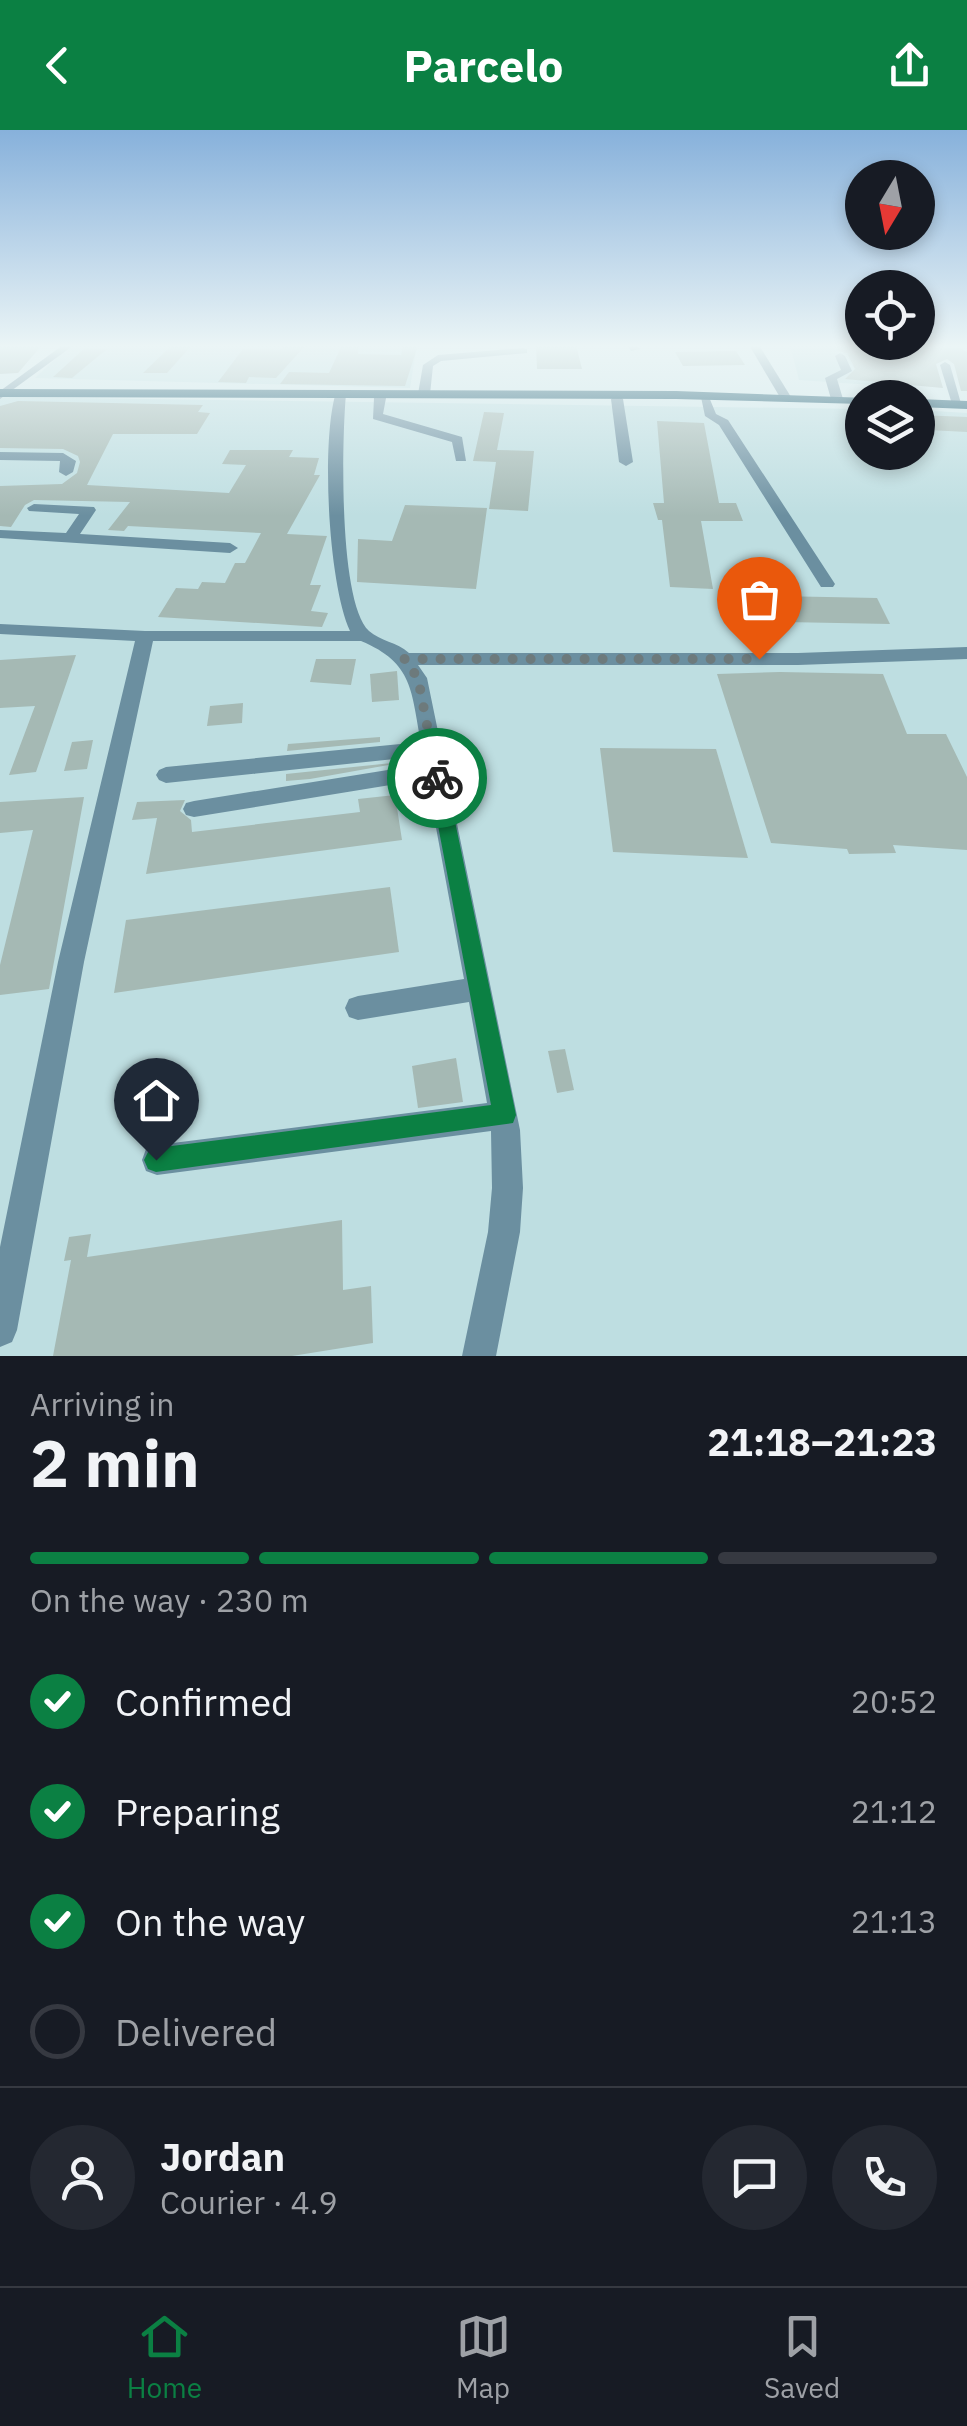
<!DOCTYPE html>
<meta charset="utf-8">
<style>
body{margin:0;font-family:"IBM Plex Sans",sans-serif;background:#242831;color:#f1f3f6;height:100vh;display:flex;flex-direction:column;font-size:38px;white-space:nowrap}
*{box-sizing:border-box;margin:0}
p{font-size:32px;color:#9ea1a6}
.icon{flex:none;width:55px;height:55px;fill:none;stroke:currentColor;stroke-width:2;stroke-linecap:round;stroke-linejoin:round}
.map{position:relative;height:1226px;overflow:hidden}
.panel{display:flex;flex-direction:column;background:#171b24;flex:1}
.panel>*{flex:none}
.needle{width:65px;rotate:190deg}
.fabs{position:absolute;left:845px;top:30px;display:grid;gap:20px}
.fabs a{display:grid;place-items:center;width:90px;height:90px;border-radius:50%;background:#171b24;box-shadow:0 5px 15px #0003;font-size:50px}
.pin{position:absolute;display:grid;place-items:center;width:85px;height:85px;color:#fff;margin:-102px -42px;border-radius:50% 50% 50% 0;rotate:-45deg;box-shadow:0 0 10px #0007}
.pin .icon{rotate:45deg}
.courier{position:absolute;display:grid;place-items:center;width:100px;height:100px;margin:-50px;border:8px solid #0b8043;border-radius:50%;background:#fff;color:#222;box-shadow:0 2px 12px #0007}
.summary em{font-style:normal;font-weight:800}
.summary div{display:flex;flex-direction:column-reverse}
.summary{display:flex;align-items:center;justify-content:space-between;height:170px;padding:0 30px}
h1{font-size:65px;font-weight:800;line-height:75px}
.bar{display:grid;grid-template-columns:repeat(4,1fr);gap:15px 10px;align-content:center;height:120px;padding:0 30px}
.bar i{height:12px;border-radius:8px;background:#363941}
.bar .selected{background:#0b8043}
.bar p{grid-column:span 4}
.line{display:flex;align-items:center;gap:25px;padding:0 30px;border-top:2px solid #363941}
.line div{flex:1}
.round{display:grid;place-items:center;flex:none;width:105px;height:105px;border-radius:52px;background:#242831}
ol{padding:0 30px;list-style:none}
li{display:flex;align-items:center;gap:30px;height:110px}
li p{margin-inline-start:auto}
li .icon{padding:10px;border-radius:50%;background:#0b8043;color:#fff;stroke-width:4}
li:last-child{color:#9ea1a6}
li i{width:55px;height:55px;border:5px solid #363941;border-radius:50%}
header{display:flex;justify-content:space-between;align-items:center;height:130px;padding:0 30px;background:#0b8043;color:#fff;font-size:45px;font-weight:800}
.menu{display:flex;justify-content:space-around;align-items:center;height:140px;border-top:2px solid #363941;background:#171b24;font-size:28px;color:#9ea1a6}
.menu a{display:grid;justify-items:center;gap:5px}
.menu .selected{color:#0b8043}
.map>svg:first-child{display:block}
.built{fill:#bedee1}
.building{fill:#a5b9b4}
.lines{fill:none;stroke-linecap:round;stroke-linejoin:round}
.minor{fill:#6b8fa0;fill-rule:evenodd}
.major{fill:#02475f;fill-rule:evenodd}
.route{fill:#0b8043}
.done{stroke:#6d7a7c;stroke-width:10;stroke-dasharray:0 18}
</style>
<header><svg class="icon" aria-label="back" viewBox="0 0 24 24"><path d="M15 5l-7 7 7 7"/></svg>Parcelo<svg class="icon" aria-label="share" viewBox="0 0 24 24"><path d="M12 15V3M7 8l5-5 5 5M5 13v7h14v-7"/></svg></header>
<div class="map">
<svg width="967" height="1226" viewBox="0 0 967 1226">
<rect width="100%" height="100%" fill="#d3e9eb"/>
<g class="built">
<polygon points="70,215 417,215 410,258 35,248"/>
<polygon points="790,215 843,215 910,225 916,258 799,250"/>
<polygon points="0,267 862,279 862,322 918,322 918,280 967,283 967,1226 0,1226"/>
</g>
<g class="building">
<polygon points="42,215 18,243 0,244 0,216"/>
<polygon points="172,215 192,215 167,243 143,243"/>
<polygon points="286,215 306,215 276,248 249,247 246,253 218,252 243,219 280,220"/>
<polygon points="342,215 358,215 358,224 401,225 404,215 418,215 405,256 280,254 289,242 329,243"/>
<polygon points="536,215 576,215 582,239 537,239"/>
<polygon points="843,215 960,218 967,222 967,261 961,261 954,234 947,229 936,234 943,258 845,249 855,239 847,223 837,221 835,217"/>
<polygon points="85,218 107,219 72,248 53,247"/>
<polygon points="731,221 736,221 745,235 683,236 675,222"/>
<polygon points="18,271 203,275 198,282 210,283 197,304 113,304 87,355 229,363 246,335 222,334 230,320 293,320 289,327 319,328 314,345 320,345 287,404 327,406 310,455 321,455 311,481 328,483 322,497 158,487 176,458 198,459 202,452 225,453 235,433 245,433 261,403 128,396 124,401 108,400 130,372 34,370 25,375 11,397 0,396 0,356 62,354 77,343 80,332 78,326 63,319 0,318 0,276"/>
<polygon points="484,282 504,283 497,320 534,321 528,381 489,379 496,332 473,331"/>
<polygon points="919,285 967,287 967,302 929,300"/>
<polygon points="657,291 704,293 719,373 736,373 743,391 701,391 713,459 670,457 662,390 658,390 653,373 664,373"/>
<polygon points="405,375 487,378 476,459 357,452 358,409 392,411"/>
<polygon points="776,466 877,468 890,494 785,492"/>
<polygon points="76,525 36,642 9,645 35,576 0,578 0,530"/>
<polygon points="316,529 356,529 351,555 310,552"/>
<polygon points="397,541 399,570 372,572 370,544"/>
<polygon points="780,542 883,544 907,604 946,604 967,647 967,720 893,715 896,723 849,724 847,719 771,713 717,544"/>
<polygon points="243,573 242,593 207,596 210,576"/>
<polygon points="380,607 380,612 287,621 288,614"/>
<polygon points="93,610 87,639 64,641 72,612"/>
<polygon points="600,618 716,619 748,728 613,722"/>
<polygon points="411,631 310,649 286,651 286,644"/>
<polygon points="395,665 402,710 146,744 157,688 132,690 137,672 185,670 180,681 191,690 192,702 360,682 358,669"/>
<polygon points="84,667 49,859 0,865 0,835 33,700 0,703 0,672"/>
<polygon points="390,757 399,822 114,863 126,790"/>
<polygon points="565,919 574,960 557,963 548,921"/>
<polygon points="456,928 463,972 418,978 412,936"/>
<polygon points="342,1090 343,1160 371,1156 373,1213 292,1226 53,1226 71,1130 64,1131 69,1107 91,1104 87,1127"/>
</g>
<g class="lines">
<g class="minor">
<polygon points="63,215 74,215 0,269 0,261"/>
<polygon points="627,215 637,215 640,219 631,221"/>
<polygon points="749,215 759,215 791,267 789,269 781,269"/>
<polygon points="523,218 527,219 527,223 441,231 433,236 430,264 424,267 418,264 423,235 438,225"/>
<polygon points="840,223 845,226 852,241 837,249 843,269 837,273 831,269 825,248 841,240 835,226"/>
<polygon points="945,232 950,235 962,277 952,274 940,235"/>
<path d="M336,262L346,264C342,308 338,472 369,501C380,511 397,512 409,523H798L967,517V529L798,535H418L427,548L520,1000L523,1058L520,1102L496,1226H462L488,1102L492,1058L491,1001L157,1045L146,1041L142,1030L146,1019L157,1015L487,973L469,872L358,890L349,887L345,878L349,869L358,866L464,849L427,649L194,687L186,685L183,679L186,673L194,671L425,634L423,626L166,653L159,650L156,645L159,640L166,637L421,612C411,562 414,533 361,511H153L84,832L17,1200L12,1212L0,1217V1117L58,832L135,511L0,504V494L145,501H350C328,453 321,311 336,262Z"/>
<polygon points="380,265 386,268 383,284 462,307 466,331 456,331 452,312 373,289 374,268"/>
<polygon points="617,265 623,269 633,332 626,336 619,332 611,269"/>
<polygon points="701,267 709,267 716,284 728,290 835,454 833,457 821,457 719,295 705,286"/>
<polygon points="0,322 63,323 76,331 73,342 66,346 59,342 60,331 0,330"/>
<polygon points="34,374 94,377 96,380 80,404 230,413 238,418 230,423 0,408 0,400 66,403 79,384 29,381 27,378"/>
</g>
<g class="major">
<polygon points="0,259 676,261 868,268 862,268 862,274 676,269 0,267"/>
<polygon points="918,269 967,271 967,279 918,277"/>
</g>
</g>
<linearGradient id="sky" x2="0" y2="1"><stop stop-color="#87b1db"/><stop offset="0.56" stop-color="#ebf5f6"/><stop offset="1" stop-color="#ebf5f6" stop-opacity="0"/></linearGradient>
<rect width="967" height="386" fill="url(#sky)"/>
<polygon class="route" points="437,641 446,648 516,985 513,993 156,1042 148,1039 144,1030 148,1022 156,1018 491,975 429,648"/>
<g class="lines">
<polyline class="done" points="437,648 418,548 404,529 759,529"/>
</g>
</svg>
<div class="fabs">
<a><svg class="needle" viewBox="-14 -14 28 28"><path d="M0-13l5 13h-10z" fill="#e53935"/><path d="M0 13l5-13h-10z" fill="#9ea1a6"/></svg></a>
<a><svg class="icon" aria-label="locate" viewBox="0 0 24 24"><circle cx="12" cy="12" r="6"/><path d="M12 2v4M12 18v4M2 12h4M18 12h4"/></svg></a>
<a><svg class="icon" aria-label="layers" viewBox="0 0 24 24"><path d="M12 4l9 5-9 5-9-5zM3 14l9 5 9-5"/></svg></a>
</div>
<div class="pin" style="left:759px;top:529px;background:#ea580c"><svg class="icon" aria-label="bag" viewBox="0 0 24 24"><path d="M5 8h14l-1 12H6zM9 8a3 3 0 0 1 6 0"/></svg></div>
<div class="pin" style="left:156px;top:1030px;background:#1f2937"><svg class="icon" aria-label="home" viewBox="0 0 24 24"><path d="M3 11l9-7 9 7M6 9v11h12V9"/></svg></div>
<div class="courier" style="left:437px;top:648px"><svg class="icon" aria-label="bike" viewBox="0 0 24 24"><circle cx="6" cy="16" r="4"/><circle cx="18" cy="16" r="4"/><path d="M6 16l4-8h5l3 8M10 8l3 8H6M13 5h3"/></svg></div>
</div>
<section class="panel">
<div class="summary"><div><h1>2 min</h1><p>Arriving in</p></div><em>21:18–21:23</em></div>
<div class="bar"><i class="selected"></i><i class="selected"></i><i class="selected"></i><i></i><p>On the way · 230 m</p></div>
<ol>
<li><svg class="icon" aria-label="check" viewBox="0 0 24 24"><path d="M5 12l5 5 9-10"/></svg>Confirmed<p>20:52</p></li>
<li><svg class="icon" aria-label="check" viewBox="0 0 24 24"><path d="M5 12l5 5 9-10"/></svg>Preparing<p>21:12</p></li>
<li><svg class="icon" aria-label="check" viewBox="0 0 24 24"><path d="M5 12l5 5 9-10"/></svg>On the way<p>21:13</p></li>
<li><i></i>Delivered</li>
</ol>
<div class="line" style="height:180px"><a class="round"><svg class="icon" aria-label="person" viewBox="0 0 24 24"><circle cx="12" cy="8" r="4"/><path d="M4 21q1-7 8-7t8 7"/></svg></a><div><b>Jordan</b><p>Courier · 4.9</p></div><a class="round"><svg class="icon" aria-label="chat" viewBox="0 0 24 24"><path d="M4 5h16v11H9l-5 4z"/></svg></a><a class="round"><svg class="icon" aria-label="phone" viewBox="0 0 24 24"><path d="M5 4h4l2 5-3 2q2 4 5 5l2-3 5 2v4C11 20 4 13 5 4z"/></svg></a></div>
</section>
<nav class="menu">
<a class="selected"><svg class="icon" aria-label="home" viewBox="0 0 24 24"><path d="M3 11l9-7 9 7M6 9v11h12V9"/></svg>Home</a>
<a><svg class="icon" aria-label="map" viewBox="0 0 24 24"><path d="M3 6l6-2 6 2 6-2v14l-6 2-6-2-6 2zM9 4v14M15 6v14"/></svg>Map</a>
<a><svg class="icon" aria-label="saved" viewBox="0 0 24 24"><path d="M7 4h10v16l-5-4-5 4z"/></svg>Saved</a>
</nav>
